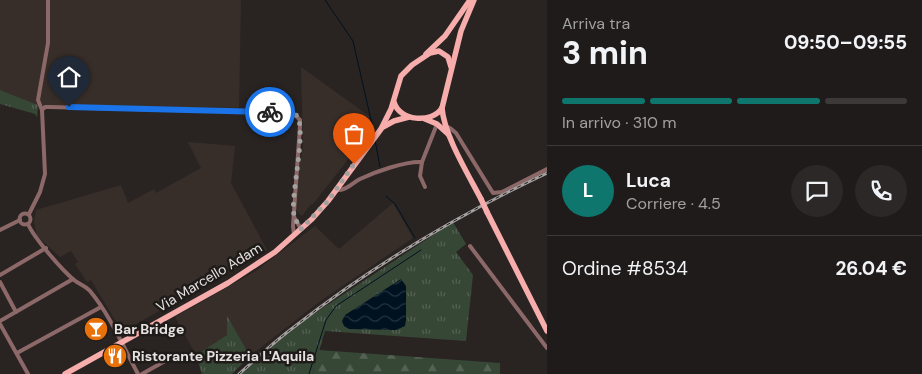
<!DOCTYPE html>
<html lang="it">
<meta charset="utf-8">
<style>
body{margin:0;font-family:"DM Sans",sans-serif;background:#2c2827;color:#f1f3f6;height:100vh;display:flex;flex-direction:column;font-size:19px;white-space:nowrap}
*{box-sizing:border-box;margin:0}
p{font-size:16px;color:#a1a1a2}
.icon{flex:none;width:28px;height:28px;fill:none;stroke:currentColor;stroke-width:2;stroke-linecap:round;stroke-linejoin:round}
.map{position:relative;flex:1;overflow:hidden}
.side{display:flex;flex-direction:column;background:#1f1b1a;width:375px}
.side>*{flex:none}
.pin{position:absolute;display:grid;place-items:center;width:42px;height:42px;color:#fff;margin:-51px -21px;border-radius:50% 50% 50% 0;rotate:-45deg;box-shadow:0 0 5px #0007}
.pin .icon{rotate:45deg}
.courier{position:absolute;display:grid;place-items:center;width:50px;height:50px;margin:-25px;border:4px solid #1a73e8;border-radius:50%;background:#fff;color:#222;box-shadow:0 1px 6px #0007}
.headline em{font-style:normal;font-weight:800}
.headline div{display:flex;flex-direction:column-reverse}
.headline{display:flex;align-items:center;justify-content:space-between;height:85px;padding:0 15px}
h1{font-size:32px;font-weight:800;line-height:38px}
.bar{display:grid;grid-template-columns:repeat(4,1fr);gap:8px 5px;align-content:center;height:60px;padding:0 15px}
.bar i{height:6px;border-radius:4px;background:#3c3939}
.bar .on{background:#0f766e}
.bar p{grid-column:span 4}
.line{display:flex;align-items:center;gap:12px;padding:0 15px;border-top:1px solid #3c3939}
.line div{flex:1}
.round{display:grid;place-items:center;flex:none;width:52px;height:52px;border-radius:26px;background:#2c2827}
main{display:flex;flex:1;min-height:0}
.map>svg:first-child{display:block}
.built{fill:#382e29}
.grass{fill:url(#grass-tufts)}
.forest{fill:url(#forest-firs)}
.water{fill:url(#water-waves)}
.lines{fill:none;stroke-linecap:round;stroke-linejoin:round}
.stream{stroke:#001120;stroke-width:1}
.street{stroke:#8c6968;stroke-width:4}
.primary{stroke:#f6adab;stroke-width:5.5}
.rail-casing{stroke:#a5a1a0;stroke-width:3}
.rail{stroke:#1f1b19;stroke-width:1;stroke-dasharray:4;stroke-linecap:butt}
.primary-bridge{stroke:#f6adab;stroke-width:5.5}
.done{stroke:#a3a09e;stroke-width:5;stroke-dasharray:0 9}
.route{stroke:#1a73e8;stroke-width:6}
.labels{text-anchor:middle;stroke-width:5;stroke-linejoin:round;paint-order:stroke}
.street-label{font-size:14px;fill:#e5e2e1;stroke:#1f1b19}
.poi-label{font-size:14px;font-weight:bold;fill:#e5e2e1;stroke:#1f1b19;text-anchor:start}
</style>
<main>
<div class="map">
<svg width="547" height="374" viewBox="0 0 547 374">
<defs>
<pattern id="grass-tufts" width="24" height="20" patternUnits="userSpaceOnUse" patternTransform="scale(1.25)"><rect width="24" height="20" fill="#374736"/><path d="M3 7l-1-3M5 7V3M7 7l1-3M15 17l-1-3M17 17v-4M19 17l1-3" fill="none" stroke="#546153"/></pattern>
<pattern id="forest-firs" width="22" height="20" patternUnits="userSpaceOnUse" patternTransform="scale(1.25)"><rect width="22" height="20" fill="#374736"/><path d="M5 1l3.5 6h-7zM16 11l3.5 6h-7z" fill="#546153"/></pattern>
<pattern id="water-waves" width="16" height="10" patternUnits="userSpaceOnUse" patternTransform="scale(1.25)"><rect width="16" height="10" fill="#001120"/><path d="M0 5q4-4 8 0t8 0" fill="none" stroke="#253340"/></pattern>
</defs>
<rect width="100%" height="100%" fill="#292422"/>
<g class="built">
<polygon points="0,0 241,0 239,108 38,105 0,90"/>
<polygon points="301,67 369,116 371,130 313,204 310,205 302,216 295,209 294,194 303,147"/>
<polygon points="188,142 235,146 231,183 267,250 122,332 91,280 87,282 75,264 78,262 71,251 60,257 37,236 34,221 36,210 121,185 128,203 154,189 156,193 201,168"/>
<polygon points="393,203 413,238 319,302 250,356 227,317 227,335 196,355 175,317 256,271 315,226 339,249"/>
</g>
<g class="grass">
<polygon points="0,90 38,105 37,117 35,114 32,113 0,104"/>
<polygon points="453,222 466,244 456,252 473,275 466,341 325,331 312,374 241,374 294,327"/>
<polygon points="227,316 250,356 232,374 202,374 196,355 227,335"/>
</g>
<polygon class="forest" points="319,350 500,363 500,374 312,374"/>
<polygon class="water" points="401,279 406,286 406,320 405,326 396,330 349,329 344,326 342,321 345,315"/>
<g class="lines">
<g class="stream">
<polyline points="325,0 353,41 374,133"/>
<polyline points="375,140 380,167"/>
<polyline points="386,196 395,204 415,238"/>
<polyline points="309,374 326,320 336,306 421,250"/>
</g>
<g class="street">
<polyline points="42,110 45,107 50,107 293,113 300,120 300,126 293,226 294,235"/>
<polyline points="42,110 38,100 48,43 48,0"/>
<polyline points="445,126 450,128 456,133 493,193 502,192 547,169"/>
<polyline points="422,162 420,176 425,187"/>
<path d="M336,190C346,191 352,183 360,179C375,172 405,161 422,162L437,124"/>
<circle cx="25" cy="219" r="5.5"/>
<polyline points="29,214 40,192 45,174 42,110"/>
<polyline points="294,217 301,229"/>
<path d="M28,224C34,238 62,270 74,280C79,284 86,286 90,291C110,315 123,346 138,374"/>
<polyline points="0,230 20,220"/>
<polyline points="470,246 547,348"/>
<polyline points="0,275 46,248"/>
<polyline points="0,282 16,312"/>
<polyline points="0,321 73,279"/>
<polyline points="0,324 28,374"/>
<polyline points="17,353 101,307"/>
<polyline points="142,374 174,356"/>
</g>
<g class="primary">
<polyline points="426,54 445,36 470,0"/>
<path d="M394,102C399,121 432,124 442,108L461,31L474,0"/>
<path d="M442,108C444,135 468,174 481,199"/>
<polyline points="425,119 437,124 448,134"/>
<polyline points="383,127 394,121 409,117"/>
<polyline points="487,212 547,331"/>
<polyline points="65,374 228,283 275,252 312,219 328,201 381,129 391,109 401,76 412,65 430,53 439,51 448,57 451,67"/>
</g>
<g class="rail-casing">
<path id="rail" d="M239,374C257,358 275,341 294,327C372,266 458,215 547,173"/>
</g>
<use href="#rail" class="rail"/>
<polyline class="primary-bridge" points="481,199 487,212"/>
</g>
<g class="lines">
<path class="done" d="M270,112C277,112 290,110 296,115C308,126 290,196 294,215C295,220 299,225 301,229L328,201L354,164"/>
<polyline class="route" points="69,107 270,112"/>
</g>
<defs>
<g id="bar-disc" transform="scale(1.25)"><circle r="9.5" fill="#e8710a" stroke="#1f1b19"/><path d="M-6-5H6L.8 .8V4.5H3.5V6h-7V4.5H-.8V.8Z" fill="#fff"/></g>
<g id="restaurant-disc" transform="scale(1.25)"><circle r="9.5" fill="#e8710a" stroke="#1f1b19"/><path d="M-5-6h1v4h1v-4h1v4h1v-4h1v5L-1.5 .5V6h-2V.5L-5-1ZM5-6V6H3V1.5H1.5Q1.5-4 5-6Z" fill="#fff"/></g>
</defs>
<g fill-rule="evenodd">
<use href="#bar-disc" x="96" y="329"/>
<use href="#restaurant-disc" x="115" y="356"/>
</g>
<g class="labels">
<g class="street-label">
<text transform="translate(209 277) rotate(-31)" y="5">Via Marcello Adam</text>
</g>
<g class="poi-label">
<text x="114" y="334">Bar Bridge</text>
<text x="132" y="361">Ristorante Pizzeria L'Aquila</text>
</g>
</g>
</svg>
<div class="pin" style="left:354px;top:164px;background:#ea580c"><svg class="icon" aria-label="bag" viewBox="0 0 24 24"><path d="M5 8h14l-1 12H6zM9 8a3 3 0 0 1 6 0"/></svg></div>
<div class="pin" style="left:69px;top:107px;background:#1f2937"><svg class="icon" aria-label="home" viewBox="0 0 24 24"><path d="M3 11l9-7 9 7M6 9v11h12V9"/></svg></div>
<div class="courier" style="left:270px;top:112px"><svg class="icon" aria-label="bike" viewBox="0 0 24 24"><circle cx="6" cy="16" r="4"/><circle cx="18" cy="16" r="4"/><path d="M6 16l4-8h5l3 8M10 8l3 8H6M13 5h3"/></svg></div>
</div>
<section class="side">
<div class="headline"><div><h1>3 min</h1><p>Arriva tra</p></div><em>09:50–09:55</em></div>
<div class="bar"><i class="on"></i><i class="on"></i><i class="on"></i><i></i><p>In arrivo · 310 m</p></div>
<div class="line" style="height:90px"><b class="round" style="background:#0f766e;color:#fff">L</b><div><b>Luca</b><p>Corriere · 4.5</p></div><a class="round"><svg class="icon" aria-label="chat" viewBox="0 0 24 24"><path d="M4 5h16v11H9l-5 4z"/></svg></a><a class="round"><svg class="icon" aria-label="phone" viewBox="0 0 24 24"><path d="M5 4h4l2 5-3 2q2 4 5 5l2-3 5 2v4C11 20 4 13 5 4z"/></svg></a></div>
<div class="line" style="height:65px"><div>Ordine #8534</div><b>26.04 €</b></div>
</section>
</main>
